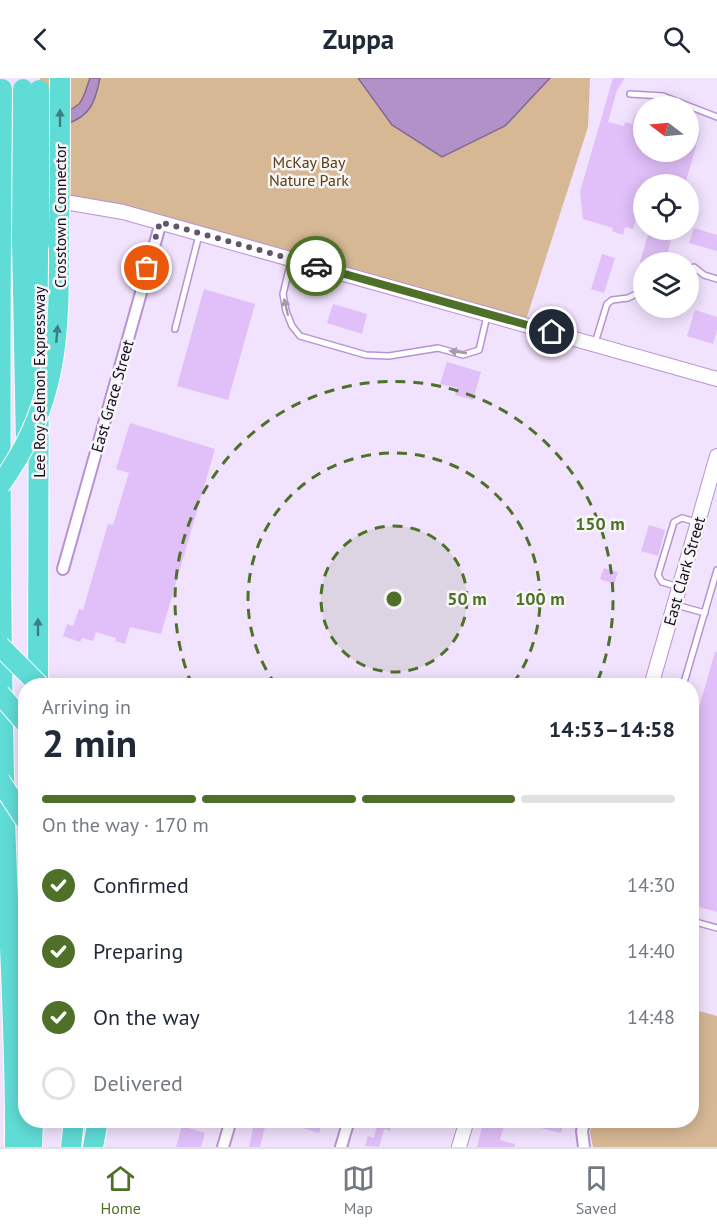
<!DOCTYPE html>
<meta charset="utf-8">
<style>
body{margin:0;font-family:"PT Sans",sans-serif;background:#f2f2f3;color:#1f2937;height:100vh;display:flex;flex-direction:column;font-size:22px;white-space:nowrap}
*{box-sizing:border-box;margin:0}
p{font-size:20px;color:#747a83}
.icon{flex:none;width:33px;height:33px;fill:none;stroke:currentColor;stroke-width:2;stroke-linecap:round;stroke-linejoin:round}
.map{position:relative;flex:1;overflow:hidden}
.side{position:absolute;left:18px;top:600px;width:681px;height:450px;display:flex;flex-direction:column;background:#fff;border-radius:24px;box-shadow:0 3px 15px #0003}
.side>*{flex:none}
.needle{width:39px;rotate:286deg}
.tools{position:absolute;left:633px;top:18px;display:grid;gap:12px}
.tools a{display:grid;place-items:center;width:66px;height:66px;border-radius:50%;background:#fff;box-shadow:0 3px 15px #0003;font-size:30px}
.pin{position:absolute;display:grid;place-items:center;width:51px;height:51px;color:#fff;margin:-26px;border:3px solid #fff;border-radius:50%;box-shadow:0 2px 6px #0007}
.courier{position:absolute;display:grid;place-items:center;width:60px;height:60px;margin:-30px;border:4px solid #4e7028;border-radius:50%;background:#fff;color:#222;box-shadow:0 2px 8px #0007}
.head em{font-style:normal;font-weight:700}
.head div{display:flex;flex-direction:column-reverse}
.head{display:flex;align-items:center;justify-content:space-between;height:102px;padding:0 24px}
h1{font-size:39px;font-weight:700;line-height:45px}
.bar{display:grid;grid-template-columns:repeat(4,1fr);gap:9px 6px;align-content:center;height:72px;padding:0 24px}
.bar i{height:8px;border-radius:4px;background:#e0e1e3}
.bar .on{background:#4e7028}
.bar p{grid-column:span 4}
ol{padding:0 24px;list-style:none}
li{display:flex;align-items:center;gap:18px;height:66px}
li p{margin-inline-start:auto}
li .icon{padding:6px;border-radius:50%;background:#4e7028;color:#fff;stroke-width:4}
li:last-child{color:#747a83}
li i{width:33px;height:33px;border:3px solid #e0e1e3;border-radius:50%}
header{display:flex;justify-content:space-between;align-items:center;height:78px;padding:0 24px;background:#fff;font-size:27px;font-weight:700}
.dock{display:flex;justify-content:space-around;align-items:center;height:84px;border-top:2px solid #e0e1e3;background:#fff;font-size:16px;color:#747a83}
.dock a{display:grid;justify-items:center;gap:3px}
.dock .on{color:#4e7028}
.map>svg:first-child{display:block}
.green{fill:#d6b895}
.water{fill:#b291c9;stroke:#846896;stroke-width:1.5}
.building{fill:#e1bff9}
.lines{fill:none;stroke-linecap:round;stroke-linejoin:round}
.service-casing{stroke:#b992d4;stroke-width:8}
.minor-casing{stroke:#b992d4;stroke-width:14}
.tertiary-casing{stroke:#b992d4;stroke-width:16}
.motorway-casing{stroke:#fff;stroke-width:22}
.service{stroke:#fff;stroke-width:5}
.minor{stroke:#fff;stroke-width:10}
.tertiary{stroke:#fff;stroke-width:14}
.motorway{stroke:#60dcd6;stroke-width:20}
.motorway-bridge-casing{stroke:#fff;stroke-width:22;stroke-linecap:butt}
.motorway-bridge{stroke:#60dcd6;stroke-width:20}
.oneway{fill:#3f7d84}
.oneway2{fill:#a29da6}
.done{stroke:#63556d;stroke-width:6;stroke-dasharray:0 10.8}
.route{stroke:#4e7028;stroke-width:8}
.ring{fill:none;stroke:#4e7028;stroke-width:3;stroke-dasharray:10 8}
.labels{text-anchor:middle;stroke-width:5;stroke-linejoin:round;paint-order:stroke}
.park-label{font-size:16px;fill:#5b3c12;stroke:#f6f6f6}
.street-label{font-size:16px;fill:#170920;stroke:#f6f6f6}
.centre{fill:#4e7028;stroke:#f6f6f6;stroke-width:3}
.ring-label{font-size:18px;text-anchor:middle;font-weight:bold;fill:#4e7028;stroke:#f6f6f6;stroke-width:5;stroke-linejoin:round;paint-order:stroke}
</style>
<header><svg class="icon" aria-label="back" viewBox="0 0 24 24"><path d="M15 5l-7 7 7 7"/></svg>Zuppa<svg class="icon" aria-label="search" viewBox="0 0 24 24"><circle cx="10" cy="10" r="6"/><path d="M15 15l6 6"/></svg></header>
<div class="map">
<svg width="717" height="1069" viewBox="0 0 717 1069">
<rect width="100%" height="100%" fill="#f1e2fd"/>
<g class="green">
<polygon points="40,0 590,0 588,49 522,254 38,110"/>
<polygon points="692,931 717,938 717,1069 593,1069 590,1054 593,1043 692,1042"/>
</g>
<g class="water">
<path d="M90,0H100C95,24 91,38 66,46C62,48 57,50 53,49C38,47 25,46 11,49L10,33C31,37 61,42 79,26C84,21 87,8 90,0Z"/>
<polygon points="358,0 550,0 505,48 442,79 392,47"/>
</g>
<g class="building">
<polygon points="613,0 625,0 617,12 608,44 624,48 625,44 632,46 635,36 644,34 644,74 688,74 688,51 700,55 685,106 644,106 644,129 640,128 633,151 625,149 623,157 612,153 613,150 583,141 580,114"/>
<polygon points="694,150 717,157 717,173 689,165"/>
<polygon points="648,157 671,163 665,184 640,184"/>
<polygon points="602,176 615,180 604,215 591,211"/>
<polygon points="204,211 255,226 228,322 177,308"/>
<polygon points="333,226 367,236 362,256 327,245"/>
<polygon points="695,232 717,239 717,252 713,266 687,258"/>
<polygon points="447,284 481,294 473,322 455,317 457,310 440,306"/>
<polygon points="130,345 215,371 161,556 130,549 125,566 115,563 116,560 96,554 93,563 82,560 80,564 63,558 67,546 73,548 79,531 83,532 108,446 113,447 129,395 116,391"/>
<polygon points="649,447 665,452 658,478 641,473"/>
<polygon points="604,490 618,494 614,506 600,501"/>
<polygon points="715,574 717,574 717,834 692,827 692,654"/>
<polygon points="255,1042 266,1045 260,1069 249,1069"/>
<polygon points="283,1042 323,1042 319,1055 283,1044"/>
<polygon points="378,1042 393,1042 390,1053 384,1051 379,1069 365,1068 368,1058 374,1060"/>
<polygon points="484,1042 506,1042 500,1062 515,1066 515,1069 477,1069"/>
<polygon points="542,1042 564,1042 561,1055 541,1050"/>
<polygon points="182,1048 205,1055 201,1069 176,1069"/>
</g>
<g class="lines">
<g class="service-casing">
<g id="service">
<polyline points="630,16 663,18 717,39"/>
<polyline points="291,183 283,216 286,233 292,248 300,258 366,277 389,278 438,270 463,277 479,272 487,238"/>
<polyline points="688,192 694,189 704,197 717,201"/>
<polyline points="175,251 199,157"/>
<polyline points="595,265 607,226 612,222 628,220 644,212"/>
<polyline points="679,509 662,504 658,497 674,444 682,440 696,444"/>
<polyline points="676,527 705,535"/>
<polyline points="683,608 717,492"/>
<polyline points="692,843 717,850"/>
</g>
</g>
<g class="minor-casing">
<g id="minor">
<polyline points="63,491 161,144"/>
<polyline points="223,1069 231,1042"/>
<polyline points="341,1069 349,1042"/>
<polyline points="584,1069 582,1053 585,1042"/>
</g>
</g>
<g class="tertiary-casing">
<g id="tertiary">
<polyline points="53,122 123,134 717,301"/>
<polyline points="651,608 717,378"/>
<polyline points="459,1069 467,1042"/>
</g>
</g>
<g class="motorway-casing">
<g id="motorway">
<path d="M1,156C0,351 0,545 5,739C8,849 16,959 15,1069"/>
<polyline points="22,163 26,370"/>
<polyline points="38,608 39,167"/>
<polyline points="32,1069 33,1042"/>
<polyline points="71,1069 74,1042"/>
<polyline points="93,1069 98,1042"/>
</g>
</g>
<use href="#service" class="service"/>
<use href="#minor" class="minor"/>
<use href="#tertiary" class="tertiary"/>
<use href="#motorway" class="motorway"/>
<g class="motorway-bridge-casing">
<g id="motorway-bridge">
<polyline points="39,12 39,167"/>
<polyline points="1,156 2,11"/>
<polyline points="22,163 23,11"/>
<path d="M0,407C62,322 59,249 59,150C60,100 60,50 60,0"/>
<polyline points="0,568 40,608"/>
<polyline points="0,616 26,646"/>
<polyline points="0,703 26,743"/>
</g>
</g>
<use href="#motorway-bridge" class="motorway-bridge"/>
</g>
<defs><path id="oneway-solid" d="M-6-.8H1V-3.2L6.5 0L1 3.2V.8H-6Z" transform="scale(1.5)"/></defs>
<g class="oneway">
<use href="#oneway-solid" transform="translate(60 40) rotate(-90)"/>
<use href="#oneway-solid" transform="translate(57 256) rotate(-85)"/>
<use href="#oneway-solid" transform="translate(38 549) rotate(-90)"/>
</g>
<g class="oneway2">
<use href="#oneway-solid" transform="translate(286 229) rotate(-103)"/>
<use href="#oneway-solid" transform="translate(458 274) rotate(-172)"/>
</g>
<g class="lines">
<polyline class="done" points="147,190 160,144 316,188"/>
<polyline class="route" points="316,188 552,254"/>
</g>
<circle cx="394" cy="521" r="73" fill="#4e7028" fill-opacity=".12"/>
<g class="ring">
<circle cx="394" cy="521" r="73"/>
<path d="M276 607A146 146 0 1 1 512 607"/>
<path d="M192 607A219 219 0 1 1 596 607"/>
</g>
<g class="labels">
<g class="park-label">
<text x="309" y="90">McKay Bay<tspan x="309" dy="18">Nature Park</tspan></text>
</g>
<g class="street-label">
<text transform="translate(60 138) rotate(-90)" y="6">Crosstown Connector</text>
<text transform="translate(39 304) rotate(-90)" y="6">Lee Roy Selmon Expressway</text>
<text transform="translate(112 318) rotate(-74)" y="6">East Grace Street</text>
<text transform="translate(684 493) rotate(-74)" y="6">East Clark Street</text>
</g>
</g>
<circle cx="394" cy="521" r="9" class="centre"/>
<g class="ring-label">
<text x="600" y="452">150 m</text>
<text x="467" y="527">50 m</text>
<text x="540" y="527">100 m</text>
</g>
</svg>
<div class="tools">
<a><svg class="needle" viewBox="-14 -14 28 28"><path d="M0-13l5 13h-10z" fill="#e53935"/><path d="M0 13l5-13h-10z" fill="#747a83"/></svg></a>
<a><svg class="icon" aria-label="locate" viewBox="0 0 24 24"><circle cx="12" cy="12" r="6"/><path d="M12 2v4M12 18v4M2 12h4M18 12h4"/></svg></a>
<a><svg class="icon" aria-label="layers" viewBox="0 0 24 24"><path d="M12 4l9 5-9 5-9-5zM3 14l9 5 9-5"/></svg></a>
</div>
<div class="pin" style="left:147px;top:190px;background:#ea580c"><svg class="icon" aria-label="bag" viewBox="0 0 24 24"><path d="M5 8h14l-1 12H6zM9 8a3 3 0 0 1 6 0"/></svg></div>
<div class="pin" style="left:552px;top:254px;background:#1f2937"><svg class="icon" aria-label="home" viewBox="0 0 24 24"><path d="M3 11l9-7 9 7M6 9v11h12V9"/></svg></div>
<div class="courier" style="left:316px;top:188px"><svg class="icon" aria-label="car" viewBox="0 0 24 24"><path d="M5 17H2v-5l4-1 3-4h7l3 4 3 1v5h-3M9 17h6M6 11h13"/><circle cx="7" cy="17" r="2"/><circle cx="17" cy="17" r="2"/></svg></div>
<section class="side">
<div class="head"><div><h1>2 min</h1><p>Arriving in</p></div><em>14:53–14:58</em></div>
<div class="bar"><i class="on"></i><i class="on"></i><i class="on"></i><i></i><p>On the way · 170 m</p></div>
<ol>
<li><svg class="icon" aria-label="check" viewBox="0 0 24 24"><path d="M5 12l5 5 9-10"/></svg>Confirmed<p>14:30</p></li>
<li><svg class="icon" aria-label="check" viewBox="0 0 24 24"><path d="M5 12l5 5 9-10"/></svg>Preparing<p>14:40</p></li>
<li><svg class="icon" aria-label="check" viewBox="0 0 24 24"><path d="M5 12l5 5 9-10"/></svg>On the way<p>14:48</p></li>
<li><i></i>Delivered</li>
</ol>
</section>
</div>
<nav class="dock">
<a class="on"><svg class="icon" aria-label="home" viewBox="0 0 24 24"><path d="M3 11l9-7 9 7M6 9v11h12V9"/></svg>Home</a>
<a><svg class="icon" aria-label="map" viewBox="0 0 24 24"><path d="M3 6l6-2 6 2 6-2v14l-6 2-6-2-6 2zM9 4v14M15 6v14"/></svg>Map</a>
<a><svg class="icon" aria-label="saved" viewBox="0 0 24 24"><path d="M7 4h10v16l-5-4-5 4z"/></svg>Saved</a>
</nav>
